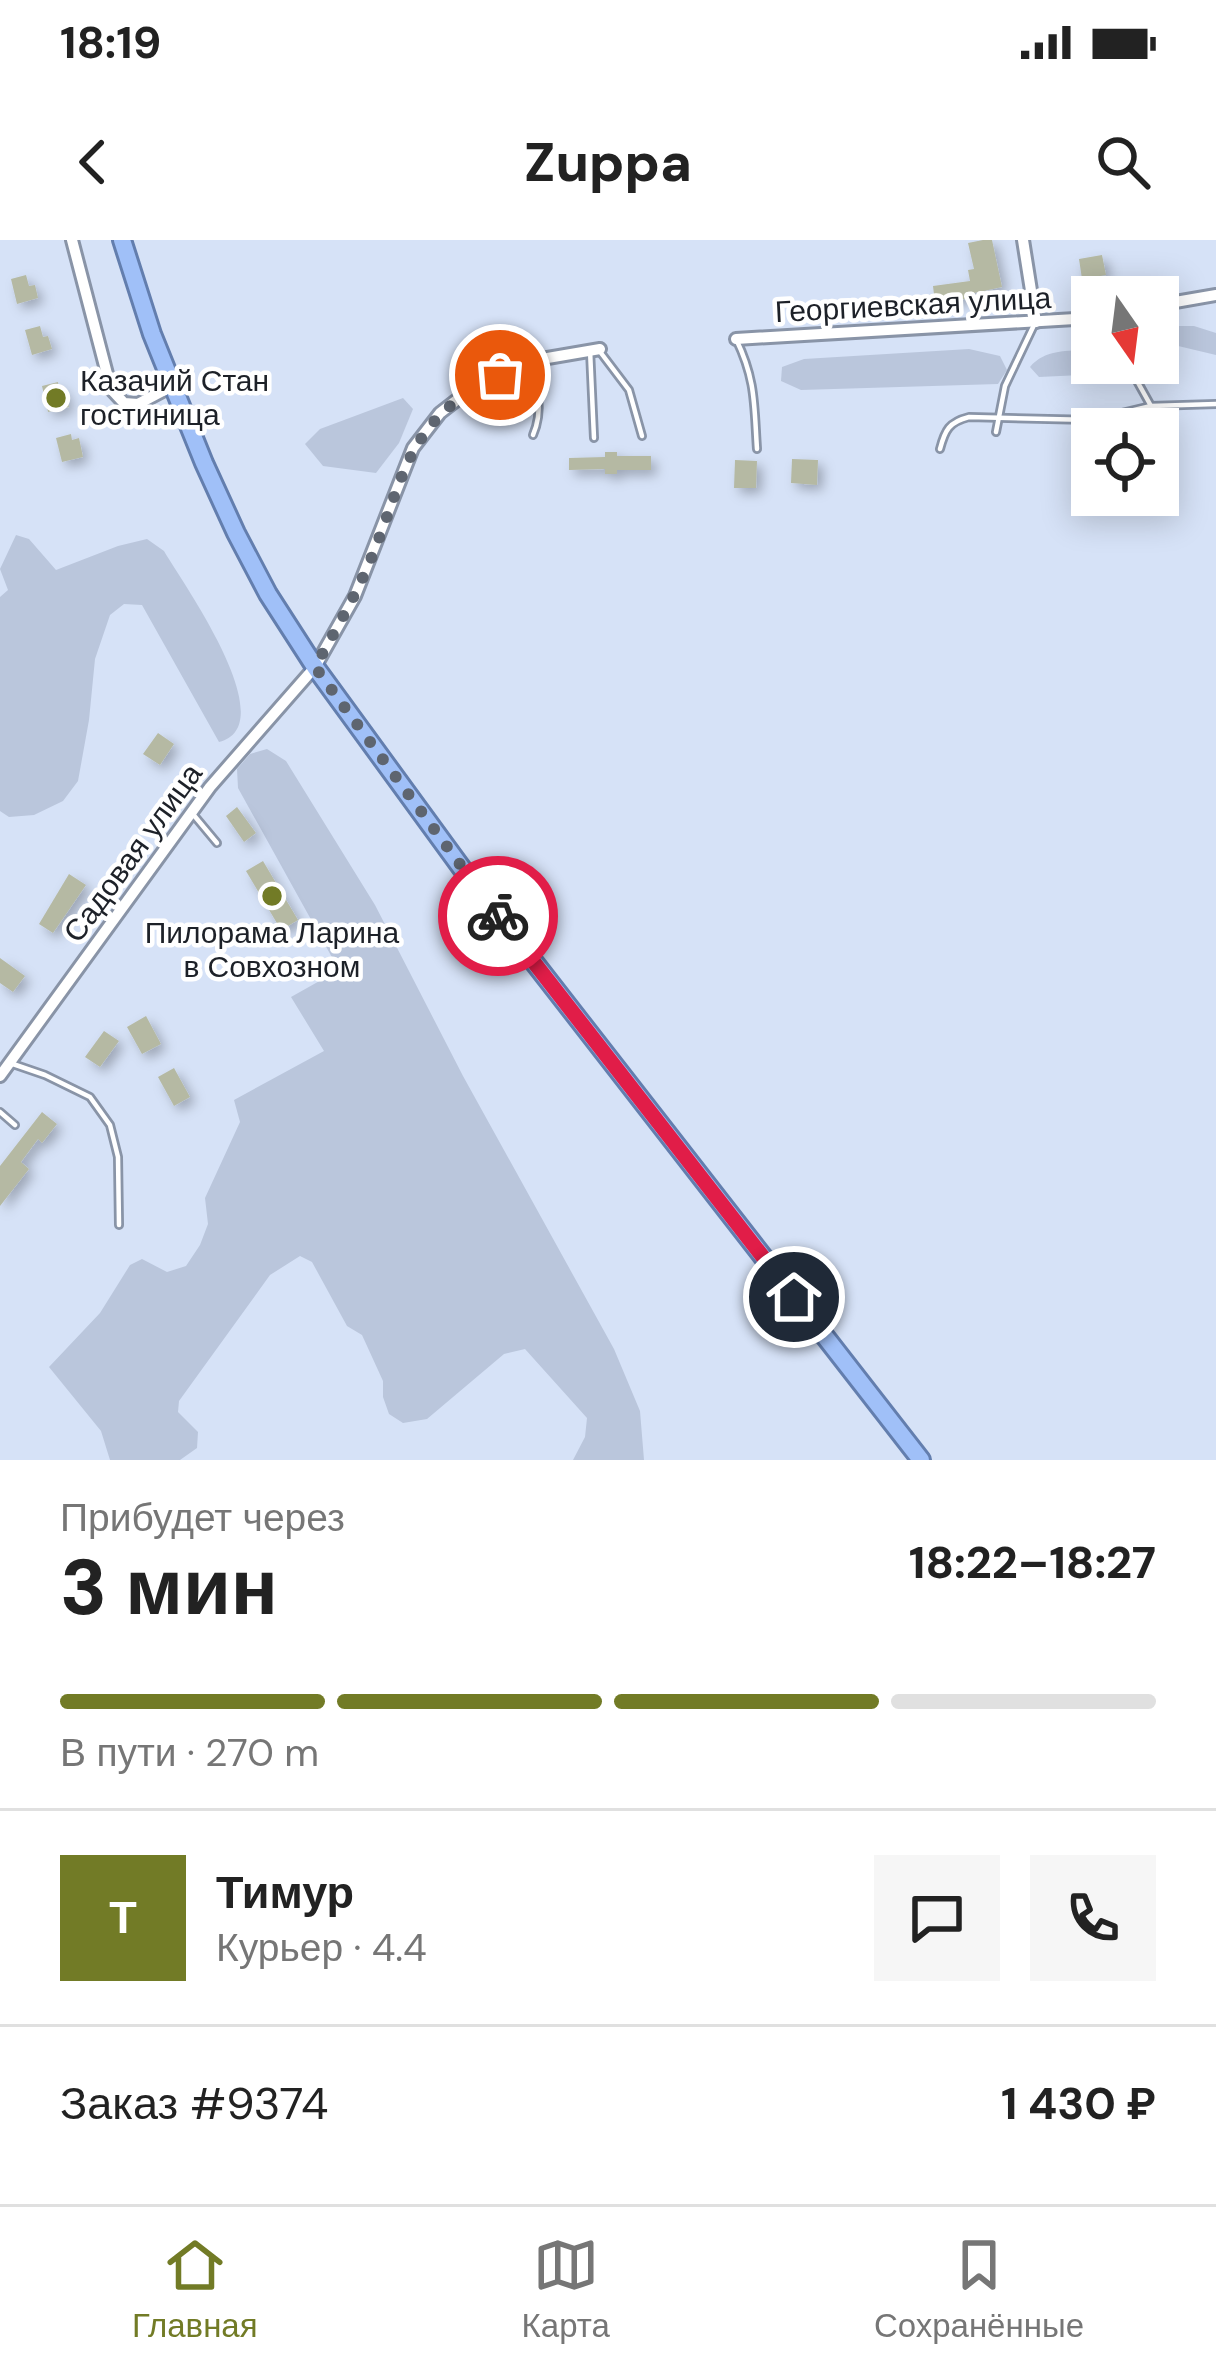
<!DOCTYPE html>
<html lang="ru">
<meta charset="utf-8">
<style>
body{margin:0;font-family:"DM Sans",sans-serif;background:#f6f6f6;color:#222;height:100vh;display:flex;flex-direction:column;font-size:45px;white-space:nowrap}
*{box-sizing:border-box;margin:0}
p{font-size:39px;color:#767676}
.icon{flex:none;width:66px;height:66px;fill:none;stroke:currentColor;stroke-width:2;stroke-linecap:round;stroke-linejoin:round}
.map{position:relative;height:1220px;overflow:hidden}
.panel{display:flex;flex-direction:column;background:#fff;flex:1}
.panel>*{flex:none}
.needle{width:78px;rotate:166deg}
.tools{position:absolute;left:1071px;top:36px;display:grid;gap:24px}
.tools a{display:grid;place-items:center;width:108px;height:108px;border-radius:0px;background:#fff;box-shadow:0 6px 30px #0003;font-size:60px}
.pin{position:absolute;display:grid;place-items:center;width:102px;height:102px;color:#fff;margin:-51px;border:6px solid #fff;border-radius:50%;box-shadow:0 3px 12px #0007}
.courier{position:absolute;display:grid;place-items:center;width:120px;height:120px;margin:-60px;border:9px solid #e11d48;border-radius:50%;background:#fff;color:#222;box-shadow:0 3px 15px #0007}
.head em{font-style:normal;font-weight:800}
.head div{display:flex;flex-direction:column-reverse}
.head{display:flex;align-items:center;justify-content:space-between;height:204px;padding:0 60px}
h1{font-size:78px;font-weight:800;line-height:90px}
.bar{display:grid;grid-template-columns:repeat(4,1fr);gap:18px 12px;align-content:center;height:144px;padding:0 60px}
.bar i{height:15px;border-radius:9px;background:#e0e0e0}
.bar .active{background:#727b26}
.bar p{grid-column:span 4}
.line{display:flex;align-items:center;gap:30px;padding:0 60px;border-top:3px solid #e0e0e0}
.line div{flex:1}
.round{display:grid;place-items:center;flex:none;width:126px;height:126px;border-radius:0px;background:#f6f6f6}
.status{display:flex;justify-content:space-between;align-items:center;height:84px;padding:0 60px;background:#fff;direction:ltr}
.status svg{height:33px;fill:currentColor}
header{display:flex;justify-content:space-between;align-items:center;height:156px;padding:0 60px;background:#fff;font-size:54px;font-weight:800}
.menu{display:flex;justify-content:space-around;align-items:center;height:168px;border-top:3px solid #e0e0e0;background:#fff;font-size:33px;color:#767676}
.menu a{display:grid;justify-items:center;gap:6px}
.menu .active{color:#727b26}
.map>svg:first-child{display:block}
.green{fill:#bac6dc}
.building{fill:#b5b9a3;filter:url(#shadow)}
.lines{fill:none;stroke-linecap:round;stroke-linejoin:round}
.service-casing{stroke:#8994a7;stroke-width:10}
.minor-casing{stroke:#8994a7;stroke-width:16}
.trunk-casing{stroke:#637eae;stroke-width:22}
.service{stroke:#fff;stroke-width:4.5}
.minor{stroke:#fff;stroke-width:10}
.trunk{stroke:#a0c0f8;stroke-width:16}
.done{stroke:#5e6570;stroke-width:12;stroke-dasharray:0 21.6}
.route{stroke:#e11d48;stroke-width:15}
.poi-dot{fill:#727b26;stroke:#fff;stroke-width:4.5}
.labels{text-anchor:middle;stroke-width:9;stroke-linejoin:round;paint-order:stroke}
.street-label{font-size:30px;fill:#1d2128;stroke:#fff}
.poi-label{font-size:30px;fill:#1d2128;stroke:#fff;text-anchor:start}
</style>
<div class="status"><b>18:19</b><svg viewBox="0 0 49 12"><path d="M0 12V9h3v3zM5 12V6h3v6zM10 12V3h3v9zM15 12V0h3v12zM26 1h20v11H26zM47 4h2v5h-2z"/></svg></div>
<header><svg class="icon" aria-label="back" viewBox="0 0 24 24"><path d="M15 5l-7 7 7 7"/></svg>Zuppa<svg class="icon" aria-label="search" viewBox="0 0 24 24"><circle cx="10" cy="10" r="6"/><path d="M15 15l6 6"/></svg></header>
<div class="map">
<svg width="1216" height="1220" viewBox="0 0 1216 1220">
<defs>
<filter id="shadow"><feDropShadow dx="5.5" dy="5.5" stdDeviation="6" flood-color="#0004"/></filter>
</defs>
<rect width="100%" height="100%" fill="#d6e2f7"/>
<g class="green">
<polygon points="1174,86 1194,86 1216,93 1216,115 1174,105 1167,93"/>
<polygon points="969,109 1000,116 1007,130 998,144 801,150 781,141 782,127 804,119"/>
<path d="M1090,110L1092,111V123H1105L1102,134L1039,137L1030,127C1045,109 1067,111 1090,110Z"/>
<polygon points="403,158 413,169 399,203 376,233 323,226 305,204 320,189"/>
<path d="M16,295L29,299L56,330L118,306L147,299L164,311C182,342 285,485 219,502L142,365L124,364L110,375L95,419L89,480L78,541L63,561L34,575L9,577L0,571V357L8,350L0,329Z"/>
<polygon points="267,509 286,521 375,665 463,836 614,1109 640,1171 644,1220 573,1220 585,1197 587,1178 525,1109 504,1114 427,1179 403,1183 389,1174 383,1157 383,1141 362,1095 347,1086 312,1022 300,1016 270,1035 179,1161 178,1172 198,1192 197,1208 180,1220 110,1220 101,1191 49,1127 100,1073 130,1025 142,1019 167,1032 186,1026 200,1005 208,984 205,958 240,882 234,860 324,811 291,757 339,730 238,548 237,529 250,514"/>
</g>
<g class="building">
<polygon points="983,0 992,0 1002,47 965,55 965,59 935,63 933,46 970,41 968,30 974,29 968,3"/>
<polygon points="1102,15 1106,35 1082,39 1079,19"/>
<polygon points="26,35 29,46 35,45 38,58 17,64 11,39"/>
<polygon points="40,86 43,97 48,96 52,109 32,115 25,90"/>
<polygon points="58,142 59,149 64,148 69,167 48,172 42,146"/>
<polygon points="71,194 72,200 79,198 83,217 62,222 56,198"/>
<polygon points="605,212 617,212 617,216 651,216 651,230 617,230 617,234 605,234 605,229 569,230 569,218 605,217"/>
<polygon points="792,219 818,220 817,245 791,243"/>
<polygon points="735,220 757,221 756,248 734,248"/>
<polygon points="158,493 174,504 160,525 143,514"/>
<polygon points="237,567 256,593 244,602 226,576"/>
<polygon points="263,621 298,680 281,690 246,631"/>
<polygon points="69,634 86,645 53,693 39,684"/>
<polygon points="0,718 25,736 13,752 0,743"/>
<polygon points="146,776 161,804 142,814 127,787"/>
<polygon points="104,791 119,801 100,827 85,817"/>
<polygon points="174,828 190,857 174,866 158,837"/>
<polygon points="42,872 57,884 42,903 38,899 21,922 29,929 0,966 0,926"/>
</g>
<g class="lines">
<g class="service-casing">
<g id="service">
<path d="M736,99C756,140 754,165 757,209"/>
<polyline points="590,110 594,198"/>
<polyline points="601,113 629,150 642,196"/>
<path d="M530,121C537,146 544,170 533,195"/>
<polyline points="1127,123 1151,166"/>
<polyline points="996,192 1005,146 1034,85"/>
<path d="M940,209C945,190 949,182 969,177L1092,180L1151,166L1216,164"/>
<polyline points="192,573 217,603"/>
<polyline points="10,823 45,835 90,857 110,885 118,917 119,985"/>
<polyline points="0,872 15,885"/>
</g>
</g>
<g class="minor-casing">
<g id="minor">
<polyline points="72,0 111,149 124,163 138,164"/>
<polyline points="1023,0 1036,82"/>
<polyline points="1158,65 1216,55"/>
<polyline points="736,99 1092,78"/>
<polyline points="123,178 138,164 172,146"/>
<polyline points="0,836 210,547 315,427 355,356 413,208 440,173 471,149 530,121 600,109"/>
</g>
</g>
<g class="trunk-casing">
<polyline id="trunk" points="122,0 152,94 204,223 236,293 268,354 315,427 474,645 921,1220"/>
</g>
<use href="#service" class="service"/>
<use href="#minor" class="minor"/>
<use href="#trunk" class="trunk"/>
</g>
<g class="lines">
<path class="done" d="M498,676L315,427C335,391 355,357 371,319C407,231 406,180 500,135"/>
<polyline class="route" points="498,676 794,1057"/>
</g>
<g class="poi-dot">
<circle cx="56" cy="158" r="12"/>
<circle cx="272" cy="656" r="12"/>
</g>
<g class="labels">
<g class="street-label">
<text transform="translate(913 65) rotate(-3)" y="10">Георгиевская улица</text>
<text transform="translate(133 613) rotate(-54)" y="10">Садовая улица</text>
</g>
<g class="poi-label">
<text x="80" y="151">Казачий Стан<tspan x="80" dy="34">гостиница</tspan></text>
<text x="272" y="703" text-anchor="middle">Пилорама Ларина<tspan x="272" dy="34">в Совхозном</tspan></text>
</g>
</g>
</svg>
<div class="tools">
<a><svg class="needle" viewBox="-14 -14 28 28"><path d="M0-13l5 13h-10z" fill="#e53935"/><path d="M0 13l5-13h-10z" fill="#767676"/></svg></a>
<a><svg class="icon" aria-label="locate" viewBox="0 0 24 24"><circle cx="12" cy="12" r="6"/><path d="M12 2v4M12 18v4M2 12h4M18 12h4"/></svg></a>
</div>
<div class="pin" style="left:500px;top:135px;background:#ea580c"><svg class="icon" aria-label="bag" viewBox="0 0 24 24"><path d="M5 8h14l-1 12H6zM9 8a3 3 0 0 1 6 0"/></svg></div>
<div class="pin" style="left:794px;top:1057px;background:#1f2937"><svg class="icon" aria-label="home" viewBox="0 0 24 24"><path d="M3 11l9-7 9 7M6 9v11h12V9"/></svg></div>
<div class="courier" style="left:498px;top:676px"><svg class="icon" aria-label="bike" viewBox="0 0 24 24"><circle cx="6" cy="16" r="4"/><circle cx="18" cy="16" r="4"/><path d="M6 16l4-8h5l3 8M10 8l3 8H6M13 5h3"/></svg></div>
</div>
<section class="panel">
<div class="head"><div><h1>3 мин</h1><p>Прибудет через</p></div><em>18:22–18:27</em></div>
<div class="bar"><i class="active"></i><i class="active"></i><i class="active"></i><i></i><p>В пути · 270 m</p></div>
<div class="line" style="height:216px"><b class="round" style="background:#727b26;color:#fff">Т</b><div><b>Тимур</b><p>Курьер · 4.4</p></div><a class="round"><svg class="icon" aria-label="chat" viewBox="0 0 24 24"><path d="M4 5h16v11H9l-5 4z"/></svg></a><a class="round"><svg class="icon" aria-label="phone" viewBox="0 0 24 24"><path d="M5 4h4l2 5-3 2q2 4 5 5l2-3 5 2v4C11 20 4 13 5 4z"/></svg></a></div>
<div class="line" style="height:156px"><div>Заказ #9374</div><b>1 430 ₽</b></div>
</section>
<nav class="menu">
<a class="active"><svg class="icon" aria-label="home" viewBox="0 0 24 24"><path d="M3 11l9-7 9 7M6 9v11h12V9"/></svg>Главная</a>
<a><svg class="icon" aria-label="map" viewBox="0 0 24 24"><path d="M3 6l6-2 6 2 6-2v14l-6 2-6-2-6 2zM9 4v14M15 6v14"/></svg>Карта</a>
<a><svg class="icon" aria-label="saved" viewBox="0 0 24 24"><path d="M7 4h10v16l-5-4-5 4z"/></svg>Сохранённые</a>
</nav>
